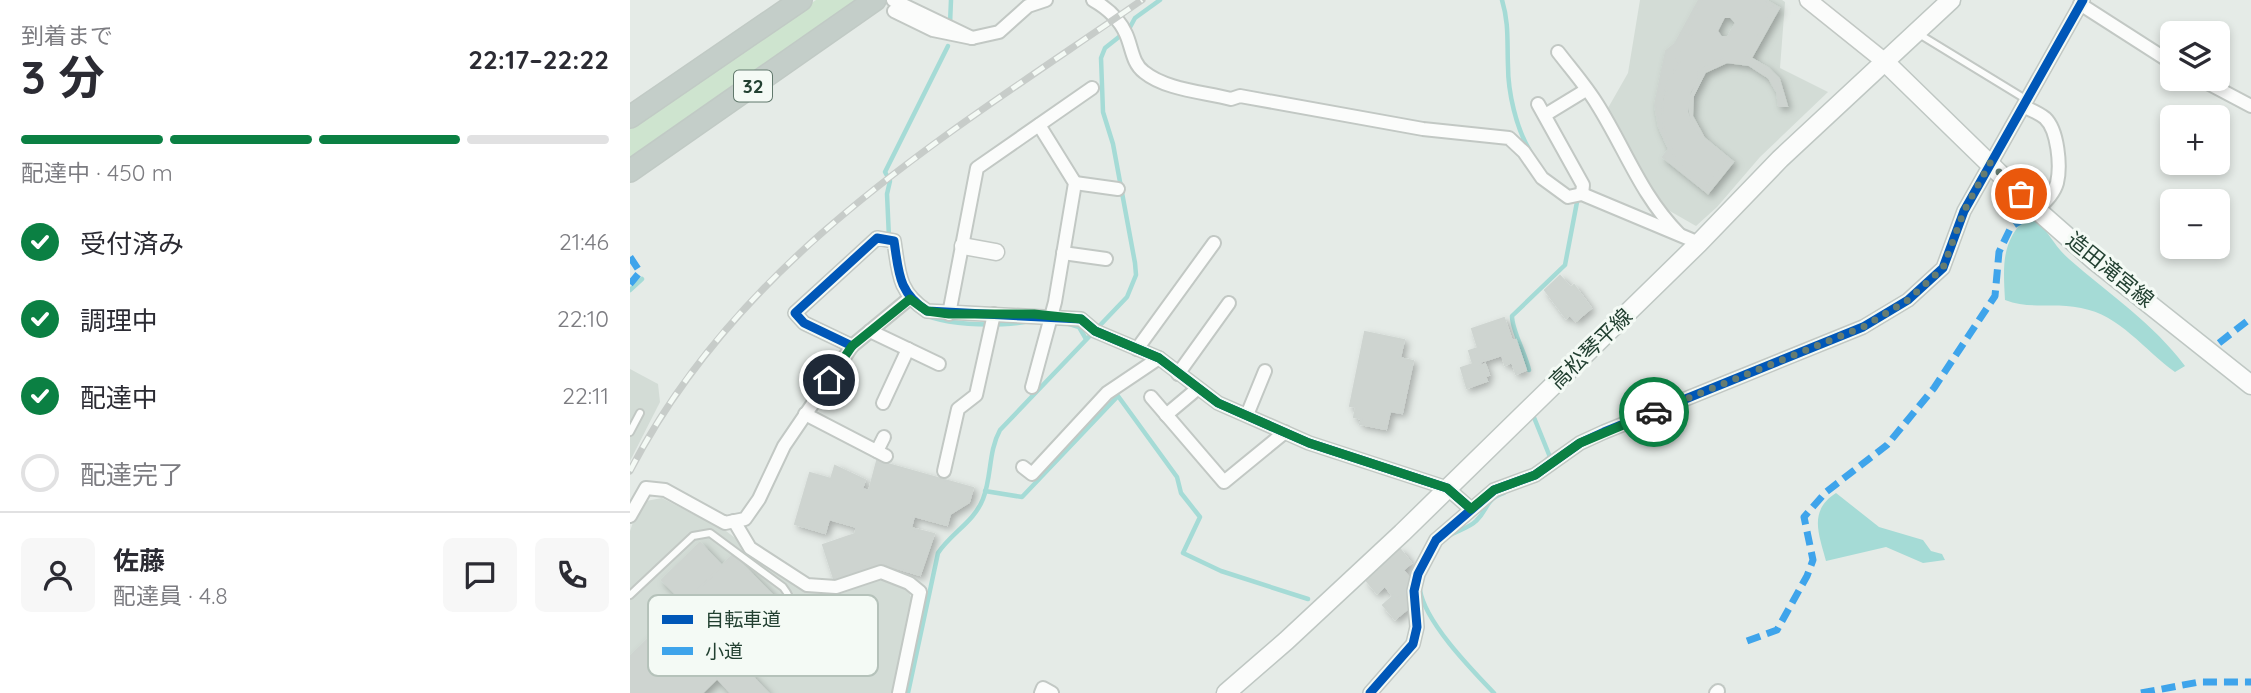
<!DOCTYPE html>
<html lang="ja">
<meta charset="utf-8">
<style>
body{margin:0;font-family:Quicksand,"Noto Sans JP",sans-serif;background:#f7f7f7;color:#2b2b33;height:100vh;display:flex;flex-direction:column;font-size:26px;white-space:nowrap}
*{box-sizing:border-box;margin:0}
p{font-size:23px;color:#7c7c81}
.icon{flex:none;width:38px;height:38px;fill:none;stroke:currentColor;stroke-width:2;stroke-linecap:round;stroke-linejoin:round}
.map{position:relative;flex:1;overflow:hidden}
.sheet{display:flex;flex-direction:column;background:#fff;width:630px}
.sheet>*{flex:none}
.buttons{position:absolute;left:1530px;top:21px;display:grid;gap:14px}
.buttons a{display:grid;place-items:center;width:70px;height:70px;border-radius:10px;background:#fff;box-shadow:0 4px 10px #0003;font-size:35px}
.pin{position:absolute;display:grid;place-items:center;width:60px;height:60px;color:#fff;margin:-30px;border:4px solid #fff;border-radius:50%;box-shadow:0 2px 7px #0007}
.courier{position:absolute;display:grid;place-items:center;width:70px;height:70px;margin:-35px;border:5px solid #0b8043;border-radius:50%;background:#fff;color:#222;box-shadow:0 2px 9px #0007}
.head em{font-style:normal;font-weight:700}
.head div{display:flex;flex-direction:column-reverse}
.head{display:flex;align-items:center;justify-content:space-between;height:119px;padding:0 21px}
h1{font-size:46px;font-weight:700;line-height:52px}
.bar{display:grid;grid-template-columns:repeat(4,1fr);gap:10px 7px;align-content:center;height:84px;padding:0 21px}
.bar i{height:9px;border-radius:5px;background:#e1e1e2}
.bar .current{background:#0b8043}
.bar p{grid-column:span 4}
.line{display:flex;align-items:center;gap:18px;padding:0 21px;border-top:2px solid #e1e1e2}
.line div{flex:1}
.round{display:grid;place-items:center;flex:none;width:74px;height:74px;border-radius:10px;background:#f7f7f7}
ol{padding:0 21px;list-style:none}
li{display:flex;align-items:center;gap:21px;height:77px}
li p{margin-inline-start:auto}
li .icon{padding:7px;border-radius:50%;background:#0b8043;color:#fff;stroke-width:4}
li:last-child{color:#7c7c81}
li i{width:38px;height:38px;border:4px solid #e1e1e2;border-radius:50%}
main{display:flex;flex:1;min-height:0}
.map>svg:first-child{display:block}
.built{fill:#d3dcd6}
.green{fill:#cee4cf}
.water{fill:#a5dbd6}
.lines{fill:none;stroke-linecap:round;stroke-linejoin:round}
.stream{stroke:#a5dbd6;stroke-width:4.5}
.building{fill:#ced4d0;stroke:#ced4d0;stroke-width:2;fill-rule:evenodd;filter:url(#shadow)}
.service-casing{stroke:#c2c8c4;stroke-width:10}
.minor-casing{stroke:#c2c8c4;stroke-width:16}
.tertiary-casing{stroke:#c2c8c4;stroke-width:19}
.secondary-casing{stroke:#bfc7c3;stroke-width:21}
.trunk-casing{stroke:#c1cac5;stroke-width:24}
.service{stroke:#fbfcfb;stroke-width:6}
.minor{stroke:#fbfcfb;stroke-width:12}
.tertiary{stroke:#fbfcfb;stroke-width:16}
.secondary{stroke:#fbfcfb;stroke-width:18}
.trunk{stroke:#c4cec9;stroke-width:21}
.rail-casing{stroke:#c7ccc9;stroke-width:7}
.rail{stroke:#f4faf5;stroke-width:4.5;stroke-dasharray:13;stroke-linecap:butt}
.quiet{stroke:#3ea4eb;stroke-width:7;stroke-dasharray:14 7;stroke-linecap:butt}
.cycleway-casing{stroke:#f4faf5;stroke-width:13}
.cycleway{stroke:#0057b8;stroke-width:9}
.done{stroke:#667c71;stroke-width:7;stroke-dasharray:0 12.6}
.route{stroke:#0b8043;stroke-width:9}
.labels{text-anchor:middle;stroke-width:6;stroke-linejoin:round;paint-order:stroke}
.shield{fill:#f4faf5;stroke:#61786c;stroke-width:2}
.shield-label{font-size:19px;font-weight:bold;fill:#224031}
.street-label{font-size:21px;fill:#224031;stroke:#f4faf5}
.key{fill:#f4faf5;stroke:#b5c2ba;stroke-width:2}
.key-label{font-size:19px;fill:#224031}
</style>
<main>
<section class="sheet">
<div class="head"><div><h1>3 分</h1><p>到着まで</p></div><em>22:17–22:22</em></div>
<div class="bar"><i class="current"></i><i class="current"></i><i class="current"></i><i></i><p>配達中 · 450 m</p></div>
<ol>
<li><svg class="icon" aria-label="check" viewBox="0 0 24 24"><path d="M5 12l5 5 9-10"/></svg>受付済み<p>21:46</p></li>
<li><svg class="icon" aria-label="check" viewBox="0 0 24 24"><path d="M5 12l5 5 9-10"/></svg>調理中<p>22:10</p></li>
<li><svg class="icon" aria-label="check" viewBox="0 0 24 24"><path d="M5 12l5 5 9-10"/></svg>配達中<p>22:11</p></li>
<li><i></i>配達完了</li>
</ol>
<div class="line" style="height:126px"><a class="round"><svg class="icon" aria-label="person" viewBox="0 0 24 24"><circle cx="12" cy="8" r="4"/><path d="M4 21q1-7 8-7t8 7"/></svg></a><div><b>佐藤</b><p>配達員 · 4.8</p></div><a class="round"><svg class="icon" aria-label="chat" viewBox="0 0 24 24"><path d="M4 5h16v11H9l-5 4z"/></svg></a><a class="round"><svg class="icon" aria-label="phone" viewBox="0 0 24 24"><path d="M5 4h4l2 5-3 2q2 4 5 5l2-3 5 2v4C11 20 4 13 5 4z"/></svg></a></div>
</section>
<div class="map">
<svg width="1621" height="693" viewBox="0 0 1621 693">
<defs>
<filter id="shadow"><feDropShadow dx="3.5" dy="3.5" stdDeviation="3.5" flood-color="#0004"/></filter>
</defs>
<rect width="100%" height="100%" fill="#e5ebe7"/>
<g class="built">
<polygon points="1010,0 1152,0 1155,2 1150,68 1198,92 1130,157 1087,207 1066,226 1038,210 1018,182 978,108 998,73"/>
<polygon points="0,369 28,384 30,402 0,461"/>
<polygon points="32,498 96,531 173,589 251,575 278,589 282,600 263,693 0,693 0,531 8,508 16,501"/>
</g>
<polygon class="green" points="186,0 233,0 0,163 0,127"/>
<g class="water">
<path d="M1401,213C1416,228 1424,246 1439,259C1479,294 1523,323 1555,366L1545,372C1514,350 1490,315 1451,308C1424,302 1401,310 1375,300C1373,262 1371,240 1401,213Z"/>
<path d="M1206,493L1249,527L1293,540L1301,551L1312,554L1315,560L1293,563L1256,547L1196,561C1189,534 1178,511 1206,493Z"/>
</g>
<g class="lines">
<g class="stream">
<path d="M872,0C879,23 877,41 878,66C878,92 886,128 900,151"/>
<polyline points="320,24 321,0"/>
<polyline points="259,238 257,194 260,181 255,172 318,46"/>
<polyline points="266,281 274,298"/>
<polyline points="0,290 12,279"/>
<path d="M283,307C302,327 373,327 399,321"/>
<polyline points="436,323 449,327 456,339"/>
<path d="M899,370C895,352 882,331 882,316L935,265L947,202"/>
<polyline points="903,415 920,457 917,459"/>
<polyline points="355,491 392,497 488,396 547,477 551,493 570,517 553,553 591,571 678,599"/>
<path d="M820,535C828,530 839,528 846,521C859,509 854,500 874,493"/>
<path d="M790,590C795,622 841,669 864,693"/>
<path d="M278,693L308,553C321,533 344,522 353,499C362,476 358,452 370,430L497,297L506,275L505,263L483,144L473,112L471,58L475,48L499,29L505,18L530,0"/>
</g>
</g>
<g class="building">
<polygon points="1069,0 1074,0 1056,32 1061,35 1046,60 1050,63 1039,78 1032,101 1034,129 1046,161 1077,186 1097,162 1063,129 1058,102 1069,78 1068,70 1075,65 1094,57 1114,57 1141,9 1124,0 1135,0 1149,8 1121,58 1138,68 1149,79 1157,106 1149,106 1147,92 1139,78 1119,65 1097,62 1075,72 1063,96 1062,116 1074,138 1103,162 1078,193 1033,157 1039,149 1029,127 1025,105 1036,51 1045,44"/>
<path d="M1074,0H1124L1141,9L1114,57H1094L1075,65L1068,70L1069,78L1060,92L1057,111L1063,129L1097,162L1077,186L1046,161L1034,129L1032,110L1039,78L1050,63L1046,60L1061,35L1056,32ZM1094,17H1101L1106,23L1098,37H1091L1087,31Z"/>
<polygon points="930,276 941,288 944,285 961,308 946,321 940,315 936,318 915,290"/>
<polygon points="874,318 882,341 886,340 896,370 886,374 882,362 875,365 872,355 850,362 851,366 855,364 859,375 855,376 857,381 837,388 831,368 843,364 839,351 848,348 842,329"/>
<polygon points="735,332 774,340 770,358 783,361 772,413 760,411 756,429 730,424 732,419 724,417 726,407 720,406"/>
<polygon points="247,461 343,488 339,502 320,514 317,525 284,516 281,528 304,534 290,575 250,563 204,579 193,545 225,534 227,527 199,519 195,533 165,524 180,473 201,479 205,466 235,480 232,489 239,491"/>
<polygon points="70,543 92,566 55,603 32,580"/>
<polygon points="770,549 781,563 773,570 781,580 779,588 766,600 755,586 747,593 736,580"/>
<polygon points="103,555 157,610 72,693 0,693 0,657"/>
<polygon points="779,588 781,606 765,619 753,605 763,596 766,600"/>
<polygon points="106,659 138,693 101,693 87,678"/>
</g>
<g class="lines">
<g class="service-casing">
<g id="service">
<polyline points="1289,34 1397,100"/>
<polyline points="0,432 10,413"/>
<path d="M0,595L63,536L80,533L153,587C169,607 160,621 147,640"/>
</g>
</g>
<g class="minor-casing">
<g id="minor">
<polyline points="263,0 342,38 303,30 264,11"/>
<path d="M463,0C477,8 489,18 496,34C502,47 502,63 514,72C536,90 575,92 601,99L610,96L793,129L879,138L894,152L912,178L938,197L952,194L1069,243"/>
<polyline points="1450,4 1542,63"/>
<polyline points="342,38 369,32 398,6 416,0"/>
<path d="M928,52C941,69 956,86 967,104C996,150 1010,194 1049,234"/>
<polyline points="1570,79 1621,106"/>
<polyline points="908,104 953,185 952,194"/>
<path d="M1395,107C1401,110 1409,113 1415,118C1428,130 1431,166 1427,183C1424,194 1415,202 1407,210"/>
<polyline points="915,115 956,90"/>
<polyline points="445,183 488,189"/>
<polyline points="433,253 476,259"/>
<polyline points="319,314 347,168 462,88"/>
<polyline points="240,331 309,364"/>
<path d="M222,346L174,323L165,313L247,238L264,241C269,273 268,292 297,311L451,319L465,331L529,358L588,403L679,443L817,488L841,509"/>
<polyline points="507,349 584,243"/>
<polyline points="548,374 599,303"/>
<polyline points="402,387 425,302 445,183 409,125"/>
<polyline points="521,397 594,482 655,432"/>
<polyline points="253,403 278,349"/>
<polyline points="175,414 256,456"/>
<polyline points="536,415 567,389"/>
<polyline points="617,415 635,371"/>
<polyline points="247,451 254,437"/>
<polyline points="393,467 402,474 477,393 529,358"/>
<polyline points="314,471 328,409 346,395 364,314"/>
<polyline points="0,516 16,488 35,490 95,523 115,519 129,499 154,446 222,346 280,298"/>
<polyline points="104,521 120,548 177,585 206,587 251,572 279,583 290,592 269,693"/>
<polyline points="411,693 413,688 422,693"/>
<polyline points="740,693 783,644 787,627 784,591 788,574 806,540 864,490 905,475 950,443 974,432 1233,327 1278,300 1313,268 1334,211 1453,0"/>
<polyline points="1086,693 1088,691"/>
</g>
</g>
<g class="tertiary-casing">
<g id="tertiary">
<polyline points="1178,0 1254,61"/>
<polyline points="333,246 366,252"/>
</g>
</g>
<g class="secondary-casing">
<g id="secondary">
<polyline points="1254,61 1407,210 1465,261 1621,385"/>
<polyline points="596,693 656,641 772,533 1069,243 1150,159 1321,0"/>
</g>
</g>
<g class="trunk-casing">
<g id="trunk">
<polyline points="0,117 171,0"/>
<polyline points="0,171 245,0"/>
</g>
</g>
<use href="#service" class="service"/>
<use href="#minor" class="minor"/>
<use href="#tertiary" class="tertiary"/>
<use href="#secondary" class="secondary"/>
<use href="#trunk" class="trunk"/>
<g class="rail-casing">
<path id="rail" d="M0,471C111,255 319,134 512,0"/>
</g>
<use href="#rail" class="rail"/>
<g class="quiet">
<polyline points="0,257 10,272 0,284"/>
<polyline points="1589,343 1621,318"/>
<polyline points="1117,641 1147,630 1177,576 1183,560 1174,517 1196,492 1257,445 1304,388 1365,296 1369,252 1381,227 1407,210"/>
<polyline points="1511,693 1569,682 1621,682"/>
</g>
<g class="cycleway-casing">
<g id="cycleway">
<path d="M222,346L174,323L165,313L247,238L264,241C269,273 268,292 297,311L451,319L465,331L529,358L588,403L679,443L817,488L841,509"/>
<polyline points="740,693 783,644 787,627 784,591 788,574 806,540 864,490 905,475 950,443 974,432 1233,327 1278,300 1313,268 1334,211 1453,0"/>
</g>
</g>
<use href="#cycleway" class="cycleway"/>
</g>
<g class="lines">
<polyline class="done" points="1024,412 1233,327 1278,300 1313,268 1334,211 1360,163 1391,194"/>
<polyline class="route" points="199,380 222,346 280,299 297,311 319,314 404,314 451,319 465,331 529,358 588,403 679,443 817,488 841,509 864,490 905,475 950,443 1024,412"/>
</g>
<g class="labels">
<rect class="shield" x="104" y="70.5" width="38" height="31" rx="5"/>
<g class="shield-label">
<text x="123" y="93">32</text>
</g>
<g class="street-label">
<text transform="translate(1480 270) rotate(39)" y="7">造田滝宮線</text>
<text transform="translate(961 349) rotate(-44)" y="7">高松琴平線</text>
</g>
</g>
<rect x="18" y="595" width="230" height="81" rx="10" class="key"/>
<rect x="32" y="615" width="31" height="9" fill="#0057b8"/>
<rect x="32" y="647" width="31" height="8" fill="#3ea4eb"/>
<g class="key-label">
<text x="75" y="626">自転車道</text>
<text x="75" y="658">小道</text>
</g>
</svg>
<div class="buttons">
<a><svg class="icon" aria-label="layers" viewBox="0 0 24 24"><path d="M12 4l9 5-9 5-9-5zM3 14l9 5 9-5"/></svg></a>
<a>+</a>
<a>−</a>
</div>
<div class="pin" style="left:1391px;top:194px;background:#ea580c"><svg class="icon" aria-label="bag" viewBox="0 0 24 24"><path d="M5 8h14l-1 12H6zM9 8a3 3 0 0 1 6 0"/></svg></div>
<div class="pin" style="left:199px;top:380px;background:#1f2937"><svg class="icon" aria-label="home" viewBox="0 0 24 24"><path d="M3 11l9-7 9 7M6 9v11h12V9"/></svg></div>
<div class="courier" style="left:1024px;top:412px"><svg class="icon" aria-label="car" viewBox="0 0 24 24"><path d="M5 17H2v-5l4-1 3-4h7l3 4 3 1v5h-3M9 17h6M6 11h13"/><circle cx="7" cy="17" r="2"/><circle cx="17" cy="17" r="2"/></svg></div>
</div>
</main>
